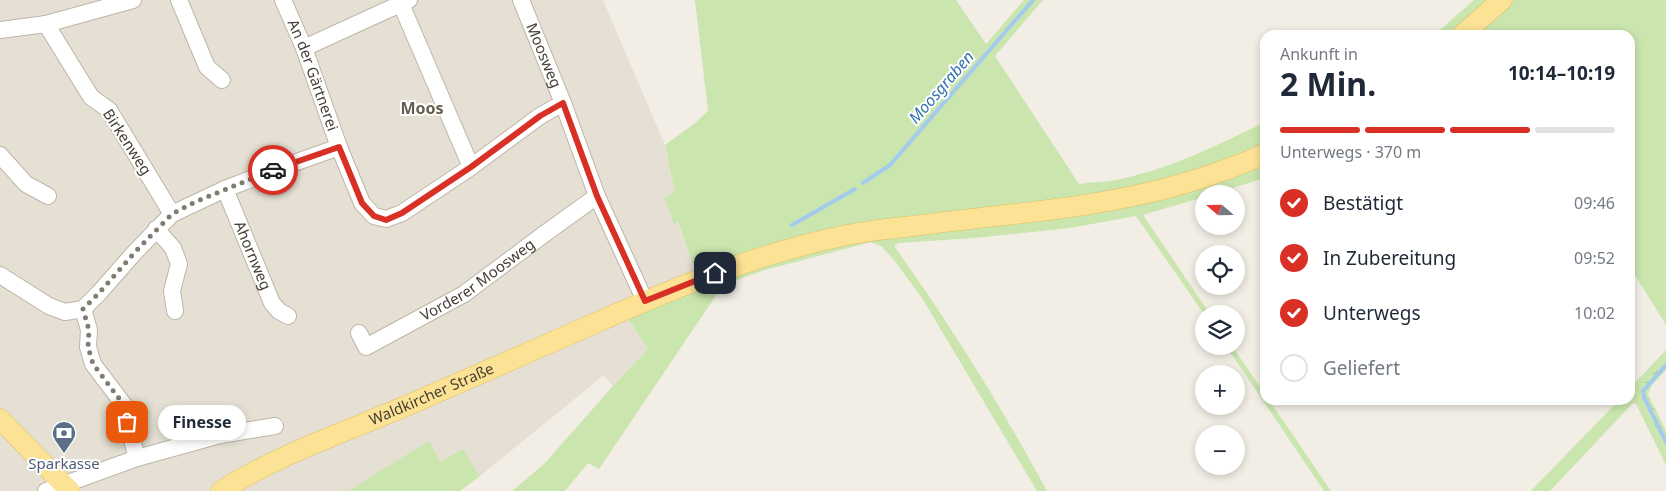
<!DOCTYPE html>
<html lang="de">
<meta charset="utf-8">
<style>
body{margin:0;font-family:"Noto Sans",sans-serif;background:#f6f6f7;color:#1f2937;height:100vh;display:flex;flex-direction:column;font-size:19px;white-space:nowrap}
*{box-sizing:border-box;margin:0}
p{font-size:16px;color:#747a83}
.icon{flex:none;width:28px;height:28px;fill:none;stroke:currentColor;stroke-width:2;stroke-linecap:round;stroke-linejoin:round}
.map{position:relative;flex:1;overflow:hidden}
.drawer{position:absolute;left:1260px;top:30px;width:375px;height:375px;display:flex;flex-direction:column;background:#fff;border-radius:15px;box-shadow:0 2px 8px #0003}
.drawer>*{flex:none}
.needle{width:32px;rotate:290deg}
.controls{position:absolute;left:1195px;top:185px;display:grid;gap:10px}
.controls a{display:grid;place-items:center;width:50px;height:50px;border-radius:50%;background:#fff;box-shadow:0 2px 8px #0003;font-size:25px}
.pin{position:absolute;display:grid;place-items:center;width:42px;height:42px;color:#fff;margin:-21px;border-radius:10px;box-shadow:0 2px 8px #0006}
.courier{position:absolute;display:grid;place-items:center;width:50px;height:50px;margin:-25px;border:4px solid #d93025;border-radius:50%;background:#fff;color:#222;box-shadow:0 1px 6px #0007}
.bubble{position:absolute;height:35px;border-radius:18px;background:#fff;box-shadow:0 2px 8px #0003;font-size:16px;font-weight:700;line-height:35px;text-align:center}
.summary em{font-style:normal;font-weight:700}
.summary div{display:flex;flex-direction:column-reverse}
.summary{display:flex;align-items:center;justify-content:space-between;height:85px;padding:0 20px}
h1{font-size:32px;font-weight:700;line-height:38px}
.bar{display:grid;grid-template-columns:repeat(4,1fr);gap:8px 5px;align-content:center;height:60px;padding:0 20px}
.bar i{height:6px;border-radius:4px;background:#e0e1e3}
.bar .on{background:#d93025}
.bar p{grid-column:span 4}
ol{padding:0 20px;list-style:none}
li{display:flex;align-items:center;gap:15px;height:55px}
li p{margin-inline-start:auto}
li .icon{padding:5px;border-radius:50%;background:#d93025;color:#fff;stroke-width:4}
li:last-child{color:#747a83}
li i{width:28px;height:28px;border:2px solid #e0e1e3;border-radius:50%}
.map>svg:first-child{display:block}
.residential{fill:#e5e0d3}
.grass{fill:#cae5ae}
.wetland{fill:url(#wetland-marsh)}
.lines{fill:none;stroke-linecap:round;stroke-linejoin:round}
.stream{stroke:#a2cbed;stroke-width:4}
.minor-casing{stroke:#bdb6a7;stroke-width:18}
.major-casing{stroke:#dfbf65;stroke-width:21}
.minor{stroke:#fff;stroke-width:16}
.major{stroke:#fbe294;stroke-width:20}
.done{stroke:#817c72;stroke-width:5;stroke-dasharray:0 9}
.route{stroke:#d93025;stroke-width:6}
.labels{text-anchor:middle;stroke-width:4;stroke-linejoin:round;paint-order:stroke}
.street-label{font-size:15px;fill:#443e34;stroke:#fff}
.service-label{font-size:15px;fill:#4e5e75;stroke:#fff}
.water-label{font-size:16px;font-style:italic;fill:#3273ac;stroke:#fff}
.neighbourhood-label{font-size:16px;font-weight:bold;fill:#665d4c;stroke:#fff}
</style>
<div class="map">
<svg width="1666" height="491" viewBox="0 0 1666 491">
<defs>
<pattern id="wetland-marsh" width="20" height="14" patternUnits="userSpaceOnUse" patternTransform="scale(1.25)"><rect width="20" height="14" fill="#cae5ae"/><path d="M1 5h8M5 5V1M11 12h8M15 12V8" fill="none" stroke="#afc696"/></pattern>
</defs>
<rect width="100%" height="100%" fill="#f2eee5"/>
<polygon class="residential" points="0,0 603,0 665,145 675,192 664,197 674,223 677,221 700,286 625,316 648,349 613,386 604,375 480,476 463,449 440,462 355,486 348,491 0,491"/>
<g class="grass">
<path d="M695,0H956L986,44L1024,0H1043L995,56L1079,184C1094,182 1110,182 1125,178C1174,167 1220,144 1265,122V178L1213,194H1204V197L1143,215L1210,314H1204L1136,216L1070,228L974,238L899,243L894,246C950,324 1001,406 1047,491H1037L922,298L894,260L881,246L871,242L765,270L723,285L599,469L588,463L565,491H512L545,463L613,386L648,349L625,315L700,286L678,222L674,224L664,197L675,192L665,145L695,123L708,111Z"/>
<polygon points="1474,0 1666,0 1666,325 1630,267 1630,35 1434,35"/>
<polygon points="1226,346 1232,346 1265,394 1265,400 1269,400 1331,491 1324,491"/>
<polygon points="1666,350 1666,360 1641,386 1640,396 1666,450 1666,465 1636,404 1633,403 1550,491 1531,491 1619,400 1630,400 1630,388"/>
<polygon points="429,441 440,462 463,449 480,476 460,491 348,491"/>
</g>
<polygon class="wetland" points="1666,360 1666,370 1652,385 1648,394 1666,431 1666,450 1640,396 1639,391 1641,386"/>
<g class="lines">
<g class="stream">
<polyline points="863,183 890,165 1033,0"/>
<polyline points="792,225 855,189"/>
<polyline points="1666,365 1643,391 1644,397 1666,442"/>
</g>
<g class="minor-casing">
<g id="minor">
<polyline points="179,0 207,67 222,80"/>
<path id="s1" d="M283,0L304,48L339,147L362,203L374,216L386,219L402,213L471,167L540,116L563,103"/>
<path id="s2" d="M521,0L563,103L597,196L645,301"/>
<polyline points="401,4 471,167"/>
<polyline points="46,24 91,97 109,110 172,214"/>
<polyline points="0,30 46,24 133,0"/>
<polyline points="304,48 409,0"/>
<polyline points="0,155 26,184 48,196"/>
<path id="s3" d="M225,189L272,303L279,311L288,316"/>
<polyline points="156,229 173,248 179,264 172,291 175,311"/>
<polyline points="0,275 49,306 65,312 83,309 99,293 135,252 172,214 225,189 277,169 339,147"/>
<polyline points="83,309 89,330 88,347 93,364 127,409 127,422 137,458"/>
<path id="s4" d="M359,333L366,347L464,294L547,232L597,196"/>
<polyline points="46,491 137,458 220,435 275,426"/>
</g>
</g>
<g class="major-casing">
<g id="major">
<polyline points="1462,35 1502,0"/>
<polyline points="0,419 70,491"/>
<path id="s5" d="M221,491C281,453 348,431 413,403C472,377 531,351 591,325C674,288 758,253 847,235C869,231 891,228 913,226C984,216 1057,212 1128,197C1175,188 1221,173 1265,154"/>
</g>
</g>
<use href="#minor" class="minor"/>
<use href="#major" class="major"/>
</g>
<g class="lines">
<polyline class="done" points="127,422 127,409 93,364 88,347 89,330 83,309 99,293 135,252 172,214 195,202 273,170"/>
<polyline class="route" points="273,170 339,147 362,203 374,216 386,220 402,213 471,167 540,116 563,103 597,196 645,301 715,273"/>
</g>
<defs>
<g id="bank-pin" transform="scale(1.25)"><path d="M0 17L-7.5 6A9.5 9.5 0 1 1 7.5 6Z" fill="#5c6f8a" stroke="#fff"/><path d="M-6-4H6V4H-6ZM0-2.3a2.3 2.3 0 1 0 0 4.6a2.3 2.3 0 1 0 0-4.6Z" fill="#fff"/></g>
</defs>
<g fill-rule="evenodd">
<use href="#bank-pin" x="64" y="433"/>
</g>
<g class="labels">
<g class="street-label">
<text dy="5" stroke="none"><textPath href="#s2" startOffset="60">Moosweg</textPath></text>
<text dy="5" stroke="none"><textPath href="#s1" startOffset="81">An der Gärtnerei</textPath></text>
<text transform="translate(127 142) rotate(57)" y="5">Birkenweg</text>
<text dy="5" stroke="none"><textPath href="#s3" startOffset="72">Ahornweg</textPath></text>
<text dy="5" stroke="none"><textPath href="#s4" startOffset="146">Vorderer Moosweg</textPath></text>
<text dy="5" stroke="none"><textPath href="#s5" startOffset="232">Waldkircher Straße</textPath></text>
</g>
<g class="service-label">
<text x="64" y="469">Sparkasse</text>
</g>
<g class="water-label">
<text transform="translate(941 87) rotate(-49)" y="6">Moosgraben</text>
</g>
<g class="neighbourhood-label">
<text x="422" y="114">Moos</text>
</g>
</g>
</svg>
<div class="controls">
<a><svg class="needle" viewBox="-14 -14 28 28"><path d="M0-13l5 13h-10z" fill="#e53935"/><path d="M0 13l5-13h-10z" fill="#747a83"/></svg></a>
<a><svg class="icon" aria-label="locate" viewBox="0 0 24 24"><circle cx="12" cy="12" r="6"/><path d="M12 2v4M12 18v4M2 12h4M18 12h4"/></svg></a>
<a><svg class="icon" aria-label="layers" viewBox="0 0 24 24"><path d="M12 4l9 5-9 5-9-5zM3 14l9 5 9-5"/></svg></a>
<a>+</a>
<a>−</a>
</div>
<div class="pin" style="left:127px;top:422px;background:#ea580c"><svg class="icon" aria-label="bag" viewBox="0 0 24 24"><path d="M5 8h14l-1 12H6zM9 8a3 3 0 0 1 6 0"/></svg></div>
<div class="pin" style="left:715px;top:273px;background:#1f2937"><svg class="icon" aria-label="home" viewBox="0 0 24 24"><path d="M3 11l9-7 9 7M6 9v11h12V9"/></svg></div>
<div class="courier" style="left:273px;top:170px"><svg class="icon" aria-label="car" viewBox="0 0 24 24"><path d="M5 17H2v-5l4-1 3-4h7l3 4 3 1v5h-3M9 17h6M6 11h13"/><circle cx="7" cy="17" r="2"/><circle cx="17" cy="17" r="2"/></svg></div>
<div class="bubble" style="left:158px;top:405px;width:88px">Finesse</div>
<section class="drawer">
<div class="summary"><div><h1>2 Min.</h1><p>Ankunft in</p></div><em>10:14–10:19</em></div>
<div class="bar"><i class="on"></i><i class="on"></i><i class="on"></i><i></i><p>Unterwegs · 370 m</p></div>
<ol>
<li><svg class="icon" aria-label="check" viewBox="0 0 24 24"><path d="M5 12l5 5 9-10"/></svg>Bestätigt<p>09:46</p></li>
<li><svg class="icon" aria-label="check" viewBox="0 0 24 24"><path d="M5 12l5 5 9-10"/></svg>In Zubereitung<p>09:52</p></li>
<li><svg class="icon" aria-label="check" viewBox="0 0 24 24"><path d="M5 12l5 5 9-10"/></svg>Unterwegs<p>10:02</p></li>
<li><i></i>Geliefert</li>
</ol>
</section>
</div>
